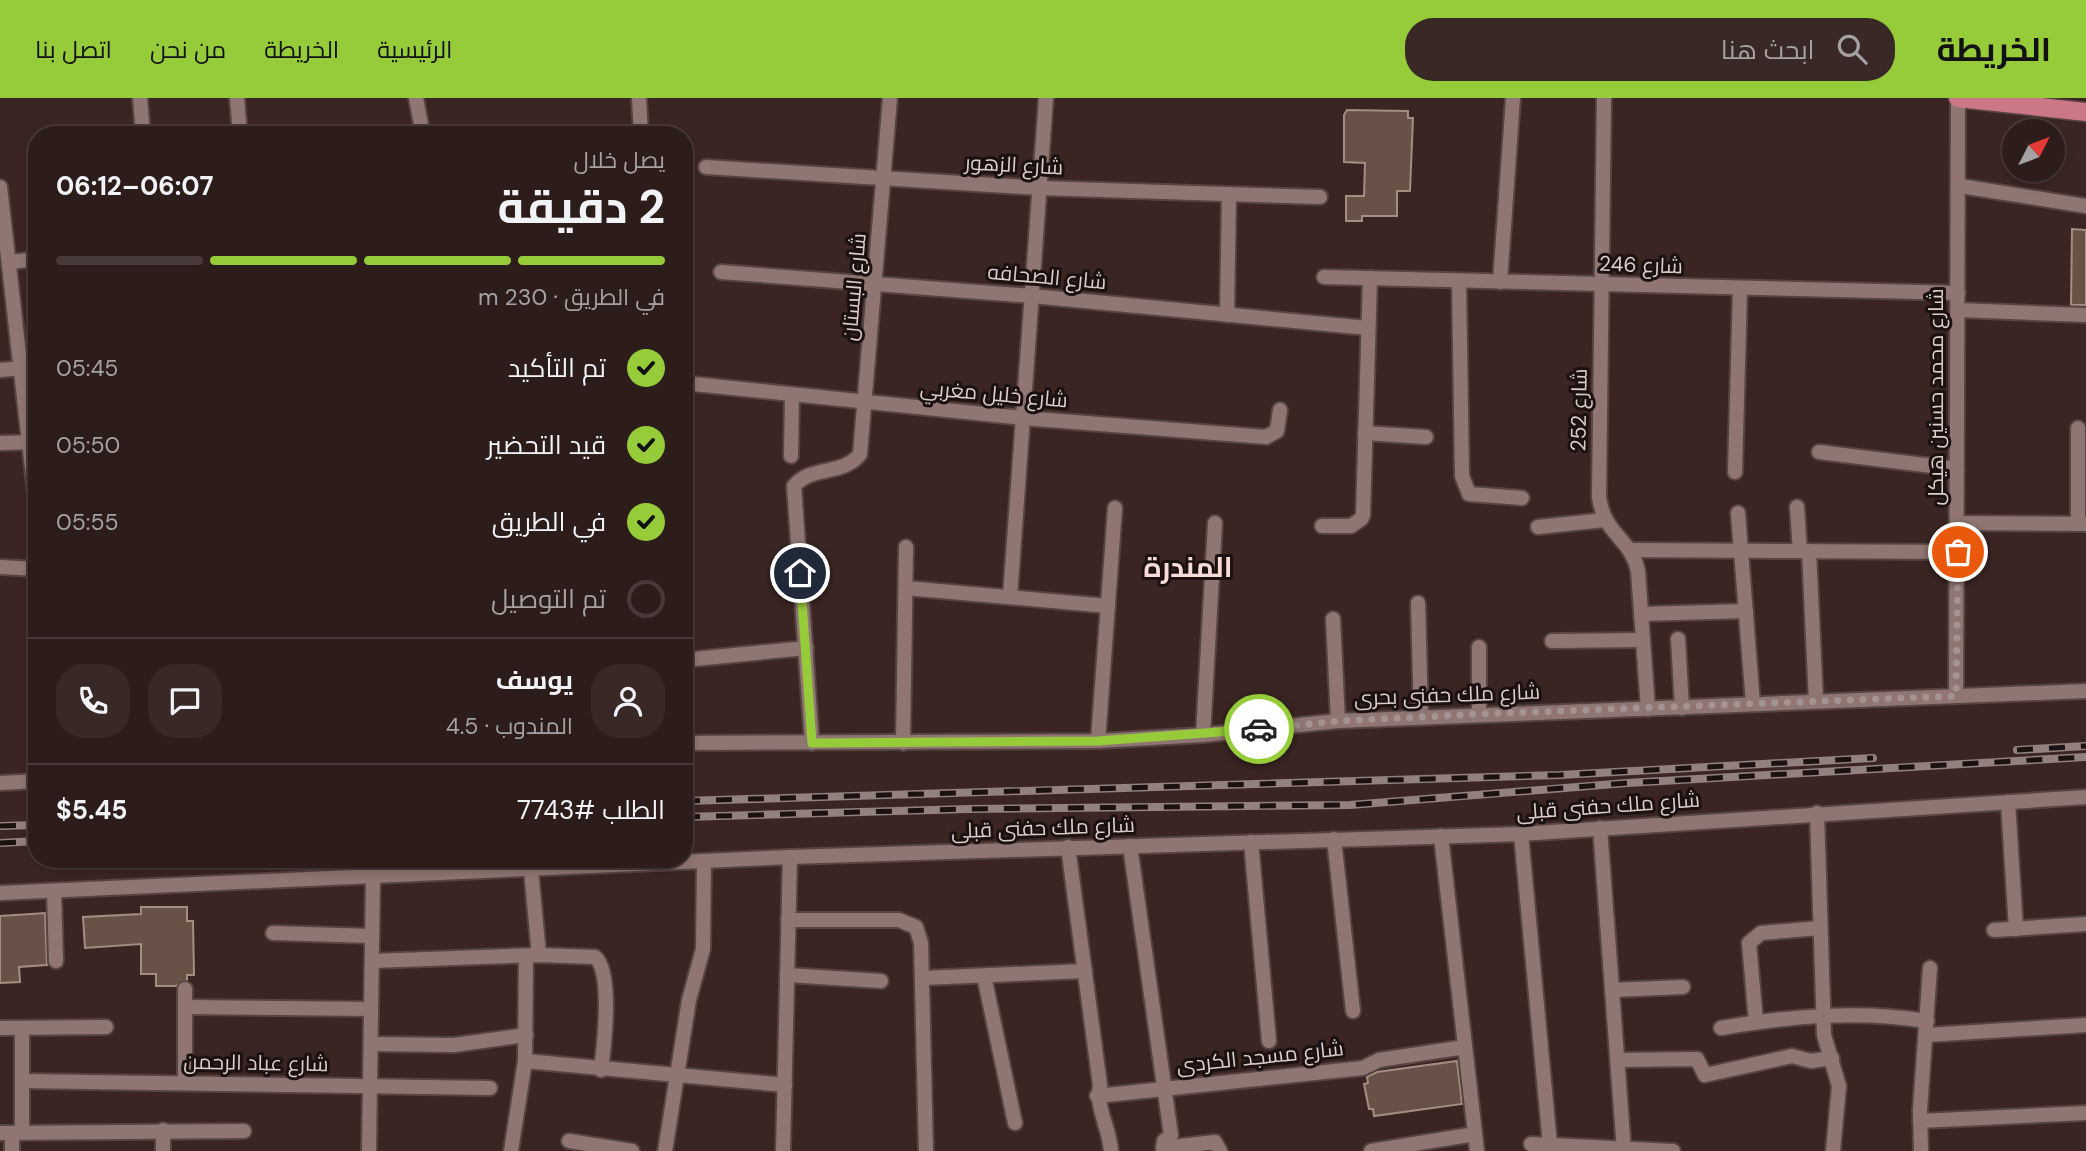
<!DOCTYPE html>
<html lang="ar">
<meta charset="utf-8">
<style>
body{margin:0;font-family:"DM Sans",Cairo,sans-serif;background:#382927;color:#f1f3f6;direction:rtl;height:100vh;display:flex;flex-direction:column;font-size:26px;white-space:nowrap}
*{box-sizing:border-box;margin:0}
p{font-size:23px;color:#a6a1a2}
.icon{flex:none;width:38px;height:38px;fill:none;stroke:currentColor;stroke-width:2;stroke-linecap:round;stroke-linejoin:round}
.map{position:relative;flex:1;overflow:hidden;direction:ltr}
.panel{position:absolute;left:28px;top:28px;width:665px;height:742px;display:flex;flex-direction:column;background:#2c1c1a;border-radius:28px;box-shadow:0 4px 10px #0003,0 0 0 2px #483a39;direction:rtl}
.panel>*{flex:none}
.needle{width:46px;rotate:48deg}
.controls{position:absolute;left:2002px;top:21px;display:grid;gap:14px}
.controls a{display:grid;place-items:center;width:63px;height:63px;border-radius:50%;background:#2c1c1a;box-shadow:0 4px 10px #0003,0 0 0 2px #483a39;font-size:35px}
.pin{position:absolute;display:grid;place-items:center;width:60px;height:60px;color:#fff;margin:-30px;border:4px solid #fff;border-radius:50%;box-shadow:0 2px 7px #0007}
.courier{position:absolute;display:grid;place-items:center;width:70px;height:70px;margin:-35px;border:5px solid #96cc39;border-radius:50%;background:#fff;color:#222;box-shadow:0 2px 9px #0007}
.summary em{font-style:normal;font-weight:700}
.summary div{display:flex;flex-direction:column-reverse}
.summary{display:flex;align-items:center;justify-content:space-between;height:119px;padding:0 28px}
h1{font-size:46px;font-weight:700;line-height:52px}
.bar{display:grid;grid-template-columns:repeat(4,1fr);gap:10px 7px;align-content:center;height:84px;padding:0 28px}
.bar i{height:9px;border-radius:5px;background:#483a39}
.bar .active{background:#96cc39}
.bar p{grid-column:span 4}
.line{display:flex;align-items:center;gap:18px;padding:0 28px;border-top:2px solid #483a39}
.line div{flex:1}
.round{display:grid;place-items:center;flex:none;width:74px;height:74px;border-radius:28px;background:#382927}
ol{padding:0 28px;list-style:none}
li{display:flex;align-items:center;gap:21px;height:77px}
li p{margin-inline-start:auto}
li .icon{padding:7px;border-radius:50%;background:#96cc39;color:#111;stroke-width:4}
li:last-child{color:#a6a1a2}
li i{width:38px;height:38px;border:4px solid #483a39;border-radius:50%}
header{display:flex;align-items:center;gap:42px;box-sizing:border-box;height:98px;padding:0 35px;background:#96cc39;color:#111}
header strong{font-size:33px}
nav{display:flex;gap:38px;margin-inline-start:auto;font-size:24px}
.search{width:490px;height:63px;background:#382927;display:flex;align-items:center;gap:18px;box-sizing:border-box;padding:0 24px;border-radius:28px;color:#a6a1a2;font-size:26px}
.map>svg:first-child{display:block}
.building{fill:#685248;stroke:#a48d81;stroke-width:2}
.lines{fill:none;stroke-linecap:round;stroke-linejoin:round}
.minor-casing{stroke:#564441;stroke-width:18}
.tertiary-casing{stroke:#564441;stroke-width:18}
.primary-casing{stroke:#564441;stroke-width:21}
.minor{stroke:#907672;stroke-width:14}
.tertiary{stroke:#907672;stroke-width:14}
.primary{stroke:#cb7785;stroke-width:18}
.rail-casing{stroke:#92817e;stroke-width:8}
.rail{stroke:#1b1110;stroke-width:5;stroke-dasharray:16;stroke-linecap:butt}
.done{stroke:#a49390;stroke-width:7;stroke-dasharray:0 12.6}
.route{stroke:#96cc39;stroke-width:9}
.labels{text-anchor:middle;stroke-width:6;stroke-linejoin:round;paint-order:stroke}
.street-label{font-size:21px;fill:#ddcecc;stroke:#1b1110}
.district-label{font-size:28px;font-weight:bold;fill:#f8dbd6;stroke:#1b1110}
</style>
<header>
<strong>الخريطة</strong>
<div class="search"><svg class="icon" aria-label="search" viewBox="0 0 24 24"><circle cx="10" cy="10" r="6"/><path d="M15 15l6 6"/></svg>ابحث هنا</div>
<nav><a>الرئيسية</a><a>الخريطة</a><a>من نحن</a><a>اتصل بنا</a></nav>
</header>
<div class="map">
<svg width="2086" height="1053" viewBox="0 0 2086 1053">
<rect width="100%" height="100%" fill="#3a2522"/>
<g class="building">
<polygon points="1347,12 1408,13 1408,20 1413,20 1410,93 1397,93 1397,118 1362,118 1362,123 1346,123 1346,98 1364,98 1365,65 1344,64 1344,17"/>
<polygon points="2072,131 2086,132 2086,207 2071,207"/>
<polygon points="141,809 187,809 187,823 193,823 194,877 187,877 187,882 176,888 156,888 156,876 141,876 141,846 85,850 83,819 141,816"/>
<polygon points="45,815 47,867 19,869 20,884 0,885 0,818"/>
<polygon points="1457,963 1462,1006 1374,1018 1373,1011 1369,1011 1364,986 1368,985 1367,979 1377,974"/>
</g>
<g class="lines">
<g class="minor-casing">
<g id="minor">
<polyline points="140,0 143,37"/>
<polyline points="237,0 240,37"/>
<polyline points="416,0 423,37"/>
<polyline points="639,0 641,37"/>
<path d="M1604,0L1599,399C1604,437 1631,440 1638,473L1648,611"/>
<polyline points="706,69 1040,90 1320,99"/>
<polyline points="1960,88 2086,108"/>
<polyline points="0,89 37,414"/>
<polyline points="10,164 37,161"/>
<polyline points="721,174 1032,198 1368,230"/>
<polyline points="1324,179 1958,195"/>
<polyline points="1459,183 1462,378 1469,396 1522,400"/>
<polyline points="1500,184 1513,0"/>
<polyline points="1958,212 2086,217"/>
<polyline points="1227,217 1229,96"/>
<polyline points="0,272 37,269"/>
<polyline points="684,285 1023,320 1266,339 1277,333 1280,312"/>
<polyline points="2078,330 2078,426"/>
<polyline points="1365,335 1426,339"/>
<polyline points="0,345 37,344"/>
<polyline points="1819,354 1957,371"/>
<polyline points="791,358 792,297"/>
<polyline points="1735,374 1740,191"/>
<polyline points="1797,409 1800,453"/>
<polyline points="1738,415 1753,606"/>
<polyline points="1957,425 2086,426"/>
<polyline points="1322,428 1351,428 1361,421 1363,417 1370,180"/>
<polyline points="1538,429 1604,422"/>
<polyline points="1630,452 1958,454"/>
<polyline points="1809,453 1816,603"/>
<polyline points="0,469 37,471"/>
<polyline points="906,490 1108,508"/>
<polyline points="1010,499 1046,0"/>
<polyline points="1418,505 1421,619"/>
<polyline points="1641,516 1746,513"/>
<polyline points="1333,521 1338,623"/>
<polyline points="1678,541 1682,610"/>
<polyline points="1552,543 1643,542"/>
<polyline points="684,562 806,550"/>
<polyline points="1956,598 1958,0"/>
<polyline points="1479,616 1479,549"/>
<polyline points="1203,637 1215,425"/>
<polyline points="1098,643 1115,410"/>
<path d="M812,645L794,388C812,367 843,378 860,356L890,0"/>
<polyline points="903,645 906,449"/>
<polyline points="2008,704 2016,831"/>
<polyline points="1817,715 1824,937 1839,988 1833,1053"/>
<polyline points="1600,730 1624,1053"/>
<polyline points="1521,736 1550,1047"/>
<polyline points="1441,738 1477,1053"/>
<polyline points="1334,741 1353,913"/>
<polyline points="1251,744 1269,943"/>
<polyline points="1130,748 1171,1037 1164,1043 1163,1053"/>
<path d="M1068,749L1100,987C1096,1013 1109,1027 1111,1053"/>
<polyline points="531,772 539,857"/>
<polyline points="54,793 56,863"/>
<polyline points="788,822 899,822 916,829 921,845 926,1053"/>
<polyline points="1994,832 2086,826"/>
<polyline points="273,835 372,838"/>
<path d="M372,863L539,857L595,859C613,874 604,949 601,972"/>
<polyline points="787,877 881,883"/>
<polyline points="984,878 1015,1025"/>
<polyline points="922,880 1085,873"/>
<polyline points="185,891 185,985"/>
<polyline points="1613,892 1683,889"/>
<polyline points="185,909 371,911"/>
<polyline points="1756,924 1749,845 1761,835 1820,830"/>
<polyline points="0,930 106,929"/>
<polyline points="22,930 22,1034"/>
<path d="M1721,930C1789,918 1858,912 1927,923"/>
<polyline points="1926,937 2086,927"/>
<polyline points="371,946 454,947 526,937"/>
<polyline points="1619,962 1697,961 1705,977 1792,958 1811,963 1832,960"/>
<polyline points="525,963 785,987"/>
<polyline points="22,983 490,990"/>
<polyline points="1097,998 1363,970 1379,962 1465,949"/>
<polyline points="1920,1023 2086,1015"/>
<polyline points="163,1032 163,1053"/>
<polyline points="0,1035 244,1033"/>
<polyline points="569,1043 632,1053"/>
<polyline points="1531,1046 1673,1053"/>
<polyline points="1163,1050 1215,1044 1220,1053"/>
<polyline points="12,1053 12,1035"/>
<polyline points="369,1053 373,778"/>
<polyline points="511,1053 525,963 526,858"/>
<polyline points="665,1053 689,902 703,851 704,764"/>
<polyline points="783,1053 790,759"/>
<polyline points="1371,1053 1475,1036"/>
<polyline points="1921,1053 1920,1012 1930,870"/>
</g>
</g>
<g class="tertiary-casing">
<g id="tertiary">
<polyline points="684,645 1098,643 1203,637 1338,623 2086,593"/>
<polyline points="0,685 37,683"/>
<polyline points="0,795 790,759 1521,736 2086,699"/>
</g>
</g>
<g class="primary-casing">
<polyline id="primary" points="1958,0 2086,14"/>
</g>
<use href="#minor" class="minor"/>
<use href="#tertiary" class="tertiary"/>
<use href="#primary" class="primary"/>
<g class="rail-casing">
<g id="rail">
<polyline points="2017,652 2086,648"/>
<polyline points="684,703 1560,677 1873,660"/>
<polyline points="684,719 968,711 1350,707 1627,685 2086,659"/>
<polyline points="0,728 37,727"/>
<polyline points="0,745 37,743"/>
</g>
</g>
<use href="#rail" class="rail"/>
</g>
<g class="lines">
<polyline class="done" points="1259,631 1338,623 1479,616 1956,598 1958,454"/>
<polyline class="route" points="800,475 812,645 1098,643 1259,631"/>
</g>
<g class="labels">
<g class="street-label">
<text transform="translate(1014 67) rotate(3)" y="7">شارع الزهور</text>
<text transform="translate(1641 167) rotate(2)" y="7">شارع 246</text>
<text transform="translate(1047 179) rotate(5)" y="7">شارع الصحافه</text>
<text transform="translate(854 189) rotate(-85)" y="7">شارع البستان</text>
<text transform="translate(994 296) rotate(5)" y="7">شارع خليل مغربي</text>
<text transform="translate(1936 299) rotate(-90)" y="7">شارع محمد حسنين هيكل</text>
<text transform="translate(1579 312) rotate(-89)" y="7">شارع 252</text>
<text transform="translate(1447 597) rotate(-2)" y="7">شارع ملك حفنى بحرى</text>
<text transform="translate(1608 708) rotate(-4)" y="7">شارع ملك حفنى قبلى</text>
<text transform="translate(1043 730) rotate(-2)" y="7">شارع ملك حفنى قبلى</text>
<text transform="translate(1260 959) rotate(-6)" y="7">شارع مسجد الكردى</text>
<text transform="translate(256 965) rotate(1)" y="7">شارع عباد الرحمن</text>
</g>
<g class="district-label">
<text x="1188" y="479">المندرة</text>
</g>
</g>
</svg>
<div class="controls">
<a><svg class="needle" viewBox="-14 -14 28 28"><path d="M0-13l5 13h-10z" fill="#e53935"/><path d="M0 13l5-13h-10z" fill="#a6a1a2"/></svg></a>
</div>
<div class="pin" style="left:1958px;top:454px;background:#ea580c"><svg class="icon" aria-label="bag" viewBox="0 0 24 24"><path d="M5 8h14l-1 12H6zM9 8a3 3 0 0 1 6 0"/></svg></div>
<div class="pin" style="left:800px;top:475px;background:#1f2937"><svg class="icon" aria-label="home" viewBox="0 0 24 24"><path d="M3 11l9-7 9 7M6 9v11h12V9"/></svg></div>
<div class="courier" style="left:1259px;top:631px"><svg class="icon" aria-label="car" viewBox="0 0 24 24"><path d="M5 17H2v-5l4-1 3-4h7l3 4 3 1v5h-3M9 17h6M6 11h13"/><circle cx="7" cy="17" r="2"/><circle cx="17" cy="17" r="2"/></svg></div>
<section class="panel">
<div class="summary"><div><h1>2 دقيقة</h1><p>يصل خلال</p></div><em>06:07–06:12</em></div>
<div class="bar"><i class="active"></i><i class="active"></i><i class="active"></i><i></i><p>في الطريق · 230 m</p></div>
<ol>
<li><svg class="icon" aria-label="check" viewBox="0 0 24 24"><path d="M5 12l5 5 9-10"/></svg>تم التأكيد<p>05:45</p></li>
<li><svg class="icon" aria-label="check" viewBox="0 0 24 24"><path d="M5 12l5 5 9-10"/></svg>قيد التحضير<p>05:50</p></li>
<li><svg class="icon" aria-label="check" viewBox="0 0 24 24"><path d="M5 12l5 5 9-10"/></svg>في الطريق<p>05:55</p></li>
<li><i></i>تم التوصيل</li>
</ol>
<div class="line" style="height:126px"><a class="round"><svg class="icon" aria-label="person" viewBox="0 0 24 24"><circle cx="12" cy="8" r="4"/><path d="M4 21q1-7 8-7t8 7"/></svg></a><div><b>يوسف</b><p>المندوب · 4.5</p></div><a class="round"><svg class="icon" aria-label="chat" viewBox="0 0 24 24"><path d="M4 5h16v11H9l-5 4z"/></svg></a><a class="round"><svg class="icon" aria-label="phone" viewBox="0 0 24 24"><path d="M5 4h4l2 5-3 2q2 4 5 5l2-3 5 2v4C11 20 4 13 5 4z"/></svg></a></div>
<div class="line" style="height:91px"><div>الطلب #7743</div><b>$5.45</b></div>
</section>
</div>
